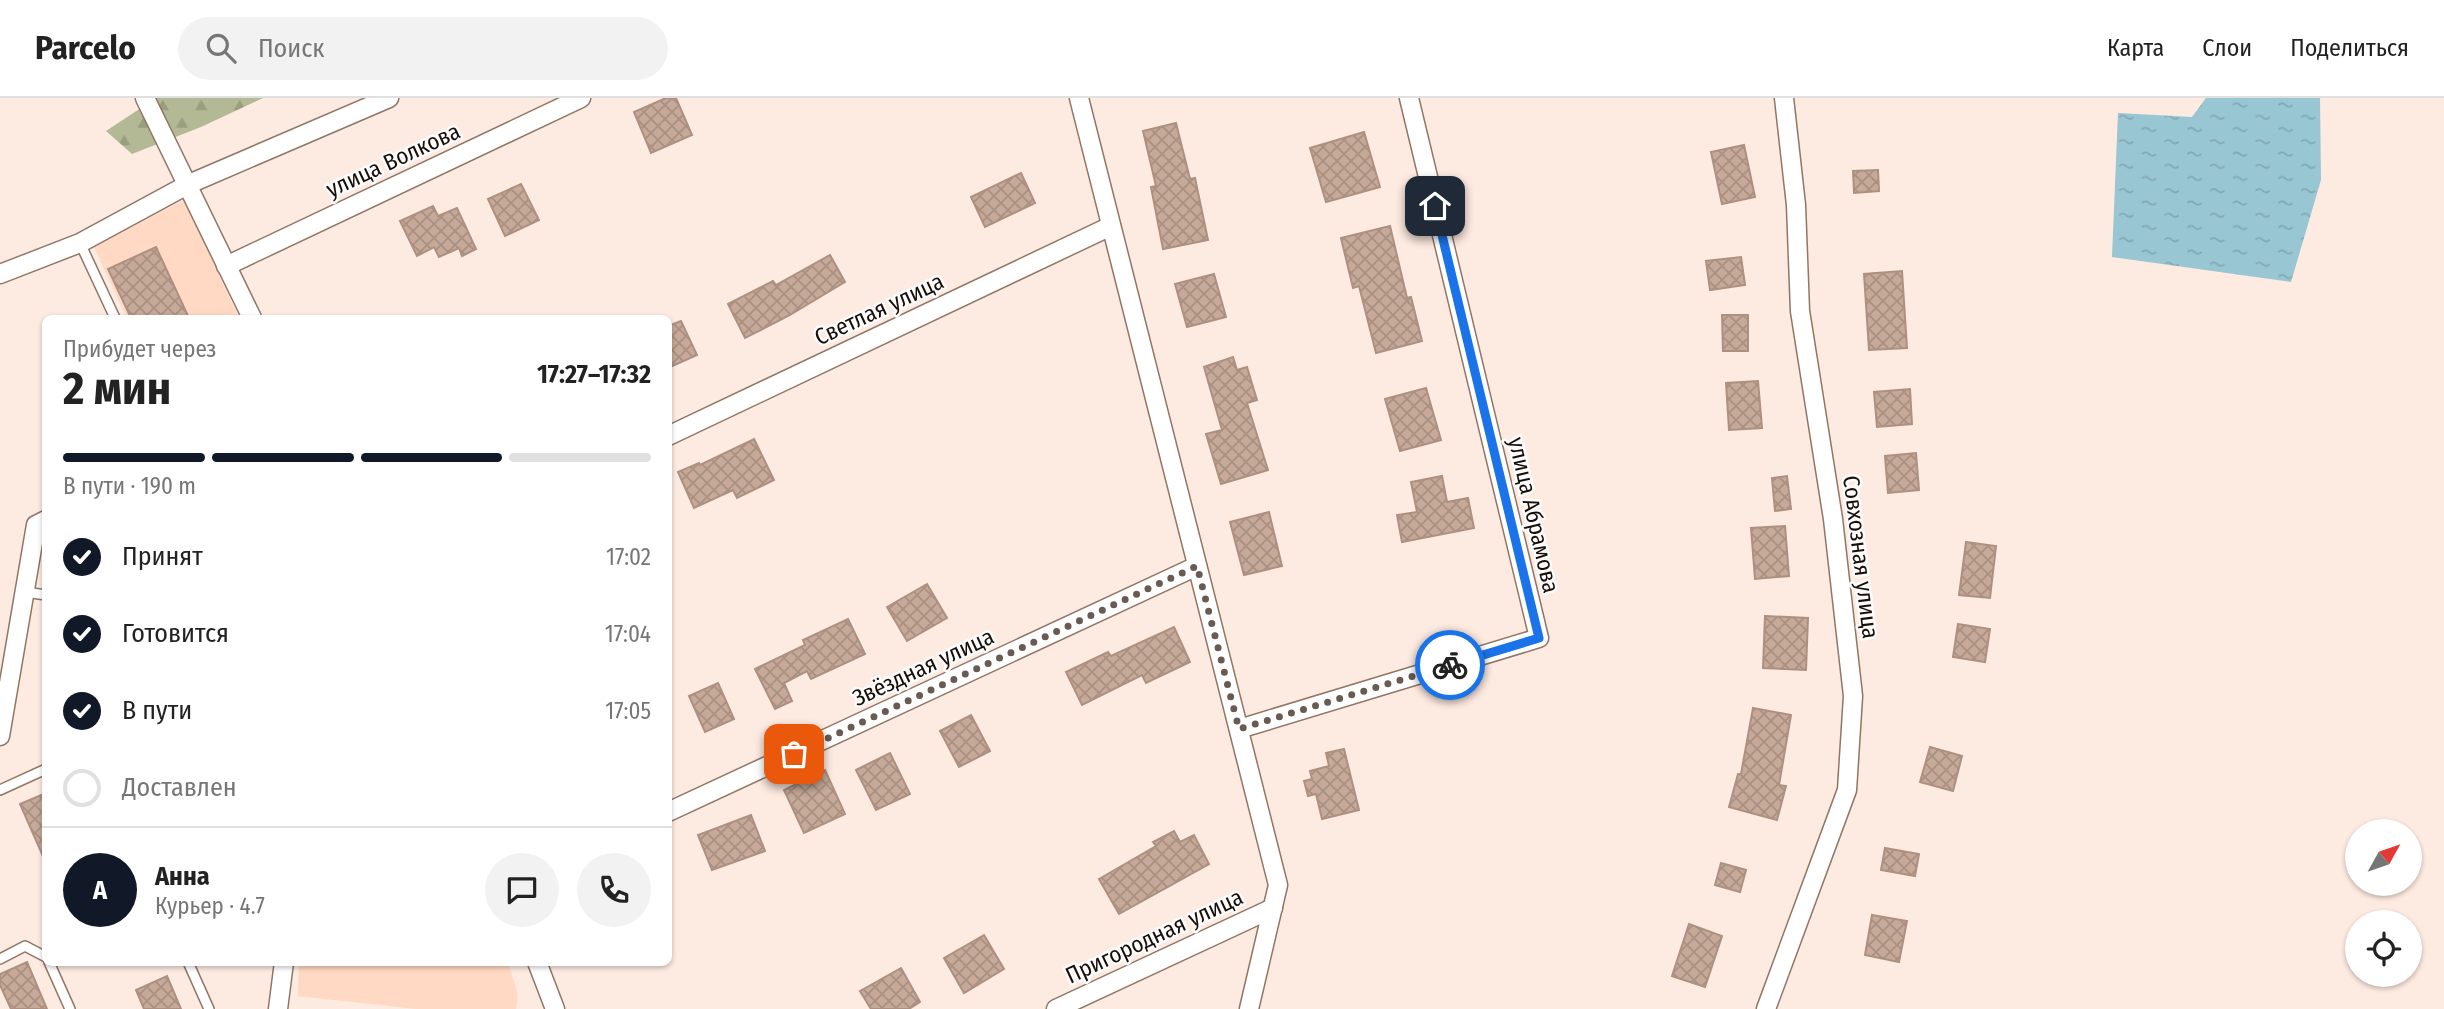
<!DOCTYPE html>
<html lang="ru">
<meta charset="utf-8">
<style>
body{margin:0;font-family:"Fira Sans Condensed",sans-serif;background:#f2f2f2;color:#222;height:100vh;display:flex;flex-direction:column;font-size:26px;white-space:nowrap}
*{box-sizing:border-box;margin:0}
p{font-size:23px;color:#767676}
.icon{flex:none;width:38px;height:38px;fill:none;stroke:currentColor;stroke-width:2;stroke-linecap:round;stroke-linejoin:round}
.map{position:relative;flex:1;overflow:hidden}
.side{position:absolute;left:42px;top:217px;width:630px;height:651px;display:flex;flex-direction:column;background:#fff;border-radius:10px;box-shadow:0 2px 5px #0004}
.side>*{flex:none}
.needle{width:46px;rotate:50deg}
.buttons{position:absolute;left:2345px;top:721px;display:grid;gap:14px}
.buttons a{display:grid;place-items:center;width:77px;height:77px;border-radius:50%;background:#fff;box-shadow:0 2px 5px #0004;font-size:35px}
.pin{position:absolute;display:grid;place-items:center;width:60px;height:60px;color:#fff;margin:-30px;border-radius:14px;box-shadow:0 4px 10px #0006}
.courier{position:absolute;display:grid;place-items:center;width:70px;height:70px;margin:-35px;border:5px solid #1a73e8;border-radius:50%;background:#fff;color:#222;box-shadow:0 2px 9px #0007}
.head em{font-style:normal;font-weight:700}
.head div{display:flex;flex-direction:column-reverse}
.head{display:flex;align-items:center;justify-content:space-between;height:119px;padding:0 21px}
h1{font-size:46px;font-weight:700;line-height:52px}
.bar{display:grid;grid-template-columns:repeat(4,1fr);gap:10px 7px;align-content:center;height:84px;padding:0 21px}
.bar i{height:9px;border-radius:5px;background:#e0e0e0}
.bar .on{background:#111827}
.bar p{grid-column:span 4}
.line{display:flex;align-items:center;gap:18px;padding:0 21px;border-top:2px solid #e0e0e0}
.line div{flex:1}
.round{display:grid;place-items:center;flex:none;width:74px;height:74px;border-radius:37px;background:#f2f2f2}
ol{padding:0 21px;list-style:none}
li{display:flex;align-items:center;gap:21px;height:77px}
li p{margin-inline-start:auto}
li .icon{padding:7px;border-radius:50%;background:#111827;color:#fff;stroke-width:4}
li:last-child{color:#767676}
li i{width:38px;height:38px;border:4px solid #e0e0e0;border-radius:50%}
header{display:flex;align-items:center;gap:42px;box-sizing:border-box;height:98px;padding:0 35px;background:#fff;border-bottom:2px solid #e0e0e0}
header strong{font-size:33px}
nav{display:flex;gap:38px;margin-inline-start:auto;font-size:24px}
.search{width:490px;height:63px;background:#f2f2f2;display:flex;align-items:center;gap:18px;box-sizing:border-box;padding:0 24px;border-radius:38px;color:#767676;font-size:26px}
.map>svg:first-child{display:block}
.built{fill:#ffd9c3}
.forest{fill:url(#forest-firs)}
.water{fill:url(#water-ripples)}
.building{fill:url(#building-cross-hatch);stroke:#ad9080;stroke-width:2}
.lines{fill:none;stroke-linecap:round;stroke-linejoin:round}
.service-casing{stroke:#917666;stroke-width:12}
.minor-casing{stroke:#917666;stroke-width:21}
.service{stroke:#fff;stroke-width:9}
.minor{stroke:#fff;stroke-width:18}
.done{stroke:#685b54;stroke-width:7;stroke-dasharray:0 12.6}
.route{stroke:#1a73e8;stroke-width:9}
.labels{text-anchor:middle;stroke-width:5;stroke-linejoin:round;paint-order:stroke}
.street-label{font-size:23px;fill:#180e08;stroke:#fcfcfc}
</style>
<header>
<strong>Parcelo</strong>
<div class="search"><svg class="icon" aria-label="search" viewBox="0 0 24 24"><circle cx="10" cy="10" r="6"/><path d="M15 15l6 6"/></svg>Поиск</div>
<nav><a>Карта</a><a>Слои</a><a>Поделиться</a></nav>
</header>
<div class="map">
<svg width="2444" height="911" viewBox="0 0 2444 911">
<defs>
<pattern id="forest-firs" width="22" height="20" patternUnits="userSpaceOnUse" patternTransform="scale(1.75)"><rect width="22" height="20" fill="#b2b994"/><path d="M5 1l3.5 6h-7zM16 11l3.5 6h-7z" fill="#989e7e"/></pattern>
<pattern id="water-ripples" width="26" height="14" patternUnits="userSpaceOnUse" patternTransform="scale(1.75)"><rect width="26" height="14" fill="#98c6d2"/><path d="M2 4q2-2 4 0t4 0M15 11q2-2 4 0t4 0" fill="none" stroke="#82a9b3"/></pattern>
<pattern id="building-cross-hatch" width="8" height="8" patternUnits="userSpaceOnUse" patternTransform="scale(1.75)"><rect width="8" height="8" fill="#c6a998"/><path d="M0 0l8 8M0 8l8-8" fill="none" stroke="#a99082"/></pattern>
</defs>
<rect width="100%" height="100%" fill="#fdeae0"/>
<g class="built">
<polygon points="184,102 239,220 127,220 94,149"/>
<polygon points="299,864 508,865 518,896 516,911 416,911 298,898"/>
</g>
<polygon class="forest" points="156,0 263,0 201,29 132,56 106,33"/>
<polygon class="water" points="2206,0 2320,0 2321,82 2291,184 2112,159 2118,15 2192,19"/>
<g class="building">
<polygon points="666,0 676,0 692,37 651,55 634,14"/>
<polygon points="1176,25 1190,81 1195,80 1208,142 1163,151 1151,89 1156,88 1143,33"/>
<polygon points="1364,34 1380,89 1326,104 1310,50"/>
<polygon points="1744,47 1755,99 1722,106 1711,54"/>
<polygon points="1878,72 1879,93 1854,95 1853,73"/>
<polygon points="1021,75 1035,105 985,129 971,99"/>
<polygon points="521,86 539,122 505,138 488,101"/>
<polygon points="433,108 438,118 457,110 476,151 462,158 459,150 439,159 434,149 417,158 400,123"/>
<polygon points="1390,128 1407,200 1411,199 1422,243 1376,255 1359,188 1353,190 1341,140"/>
<polygon points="156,149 189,220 131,220 108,171"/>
<polygon points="830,157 845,184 790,217 745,240 728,206 773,183 776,187"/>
<polygon points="1741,159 1745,187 1710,192 1706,163"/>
<polygon points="1902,173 1907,250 1869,252 1864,176"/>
<polygon points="1214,176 1226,219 1187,229 1175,186"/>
<polygon points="1722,217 1748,217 1748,253 1723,253"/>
<polygon points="681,223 697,257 668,270 668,228"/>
<polygon points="1233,259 1237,272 1247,269 1257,302 1247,305 1268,372 1221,386 1206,336 1222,332 1204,269"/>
<polygon points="1758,283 1762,330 1729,332 1726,285"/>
<polygon points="1426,290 1441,342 1400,353 1385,301"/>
<polygon points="1910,291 1912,326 1877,329 1874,294"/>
<polygon points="754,341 774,382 737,400 733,392 694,410 678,374 699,365 700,367"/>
<polygon points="1916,355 1919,392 1888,395 1885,358"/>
<polygon points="1442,378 1447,404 1468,400 1474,430 1402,444 1397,417 1417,414 1411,384"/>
<polygon points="1787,378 1791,411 1775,413 1772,380"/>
<polygon points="1269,414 1282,468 1244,477 1230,424"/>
<polygon points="1785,428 1789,478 1755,481 1751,430"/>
<polygon points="1966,444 1996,448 1990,500 1959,497"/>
<polygon points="927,486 947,520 907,543 887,509"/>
<polygon points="1765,518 1808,520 1806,572 1763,570"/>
<polygon points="848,521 865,556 811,581 807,573 784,585 792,603 775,611 755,571 805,547 803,542"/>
<polygon points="1958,526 1990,531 1985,564 1953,559"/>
<polygon points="1174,529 1190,564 1146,585 1142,577 1082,607 1066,574 1108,554 1111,558"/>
<polygon points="718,585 734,621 705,634 689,598"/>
<polygon points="1753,610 1791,617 1779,687 1786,688 1777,722 1729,709 1738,676 1741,676"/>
<polygon points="971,617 990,653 959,669 940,633"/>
<polygon points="1930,649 1962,658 1953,693 1920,684"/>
<polygon points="1344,651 1359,712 1322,721 1316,696 1308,698 1304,683 1312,681 1310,673 1329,668 1326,655"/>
<polygon points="890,655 910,696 876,712 856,672"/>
<polygon points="825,672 845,716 804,735 784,692"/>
<polygon points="46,695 46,765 20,706"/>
<polygon points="751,717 765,753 712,772 698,737"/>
<polygon points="1174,733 1180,744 1194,737 1209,766 1119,816 1099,781 1156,748 1153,744"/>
<polygon points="1885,750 1919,756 1915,778 1881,772"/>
<polygon points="1721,765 1746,772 1740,794 1715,787"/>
<polygon points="1872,817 1907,823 1899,864 1865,857"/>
<polygon points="1689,826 1722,838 1705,889 1672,878"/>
<polygon points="984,837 1004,871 964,895 944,860"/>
<polygon points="27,864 47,911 11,911 0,887 0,876"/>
<polygon points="901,870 920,904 909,911 871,911 860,893"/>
<polygon points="167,878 181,911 144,911 136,892"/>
</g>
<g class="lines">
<g class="service-casing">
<g id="service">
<polyline points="80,145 115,220"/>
<polyline points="25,494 46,497"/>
<polyline points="0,692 46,671"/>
<polyline points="0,861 25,848 46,859"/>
<polyline points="49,864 70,911"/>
<polyline points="188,864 209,911"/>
</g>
</g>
<g class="minor-casing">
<g id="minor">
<polyline points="145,0 252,220"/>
<polyline points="1079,0 1278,787 1249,911"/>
<polyline points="226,168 581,0"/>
<polyline points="0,176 80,145 189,86 389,0"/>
<polyline points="668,338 1111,128"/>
<polyline points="1239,631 1539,540 1409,0"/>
<polyline points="0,638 36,427 46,422"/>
<polyline points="668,714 1197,468"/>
<polyline points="537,864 555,911"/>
<polyline points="278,911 284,864"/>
<polyline points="1056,911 1273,810"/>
<polyline points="1766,911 1847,692 1853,598 1833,421 1800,213 1796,107 1784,0"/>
</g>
</g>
<use href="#service" class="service"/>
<use href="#minor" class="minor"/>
</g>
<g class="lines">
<polyline class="done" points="794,656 1197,468 1239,631 1450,567"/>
<polyline class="route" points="1435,108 1539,540 1450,567"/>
</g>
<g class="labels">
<g class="street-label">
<text transform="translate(393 62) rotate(-25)" y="8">улица Волкова</text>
<text transform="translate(879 211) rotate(-25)" y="8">Светлая улица</text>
<text transform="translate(1534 417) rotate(77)" y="8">улица Абрамова</text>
<text transform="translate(1861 459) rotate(83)" y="8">Совхозная улица</text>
<text transform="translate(923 569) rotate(-25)" y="8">Звёздная улица</text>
<text transform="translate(1154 838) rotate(-25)" y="8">Пригородная улица</text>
</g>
</g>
</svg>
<div class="buttons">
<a><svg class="needle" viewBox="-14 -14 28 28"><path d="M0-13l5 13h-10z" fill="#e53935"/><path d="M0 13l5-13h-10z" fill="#767676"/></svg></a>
<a><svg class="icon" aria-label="locate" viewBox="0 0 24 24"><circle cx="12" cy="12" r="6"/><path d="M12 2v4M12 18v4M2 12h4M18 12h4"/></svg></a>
</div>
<div class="pin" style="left:794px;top:656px;background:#ea580c"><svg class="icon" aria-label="bag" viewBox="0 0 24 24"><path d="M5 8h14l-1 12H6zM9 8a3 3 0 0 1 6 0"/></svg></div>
<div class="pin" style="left:1435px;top:108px;background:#1f2937"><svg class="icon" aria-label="home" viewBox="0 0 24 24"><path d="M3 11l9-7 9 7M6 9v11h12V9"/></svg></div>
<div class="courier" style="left:1450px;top:567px"><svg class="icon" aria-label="bike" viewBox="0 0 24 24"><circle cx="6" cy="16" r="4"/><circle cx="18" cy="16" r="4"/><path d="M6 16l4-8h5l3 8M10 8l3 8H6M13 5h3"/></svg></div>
<section class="side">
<div class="head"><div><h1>2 мин</h1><p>Прибудет через</p></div><em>17:27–17:32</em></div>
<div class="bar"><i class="on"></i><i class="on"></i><i class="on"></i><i></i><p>В пути · 190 m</p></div>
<ol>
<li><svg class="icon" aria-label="check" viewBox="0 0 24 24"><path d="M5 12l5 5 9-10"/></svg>Принят<p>17:02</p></li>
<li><svg class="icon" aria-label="check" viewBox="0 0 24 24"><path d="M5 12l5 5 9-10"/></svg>Готовится<p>17:04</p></li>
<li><svg class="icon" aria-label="check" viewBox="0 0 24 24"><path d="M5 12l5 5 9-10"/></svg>В пути<p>17:05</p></li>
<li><i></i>Доставлен</li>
</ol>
<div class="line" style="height:126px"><b class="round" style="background:#111827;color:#fff">А</b><div><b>Анна</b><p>Курьер · 4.7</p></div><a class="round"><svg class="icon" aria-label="chat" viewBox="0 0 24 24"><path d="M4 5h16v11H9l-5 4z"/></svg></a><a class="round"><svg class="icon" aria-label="phone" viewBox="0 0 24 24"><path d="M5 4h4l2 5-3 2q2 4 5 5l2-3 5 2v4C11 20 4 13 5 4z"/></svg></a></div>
</section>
</div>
